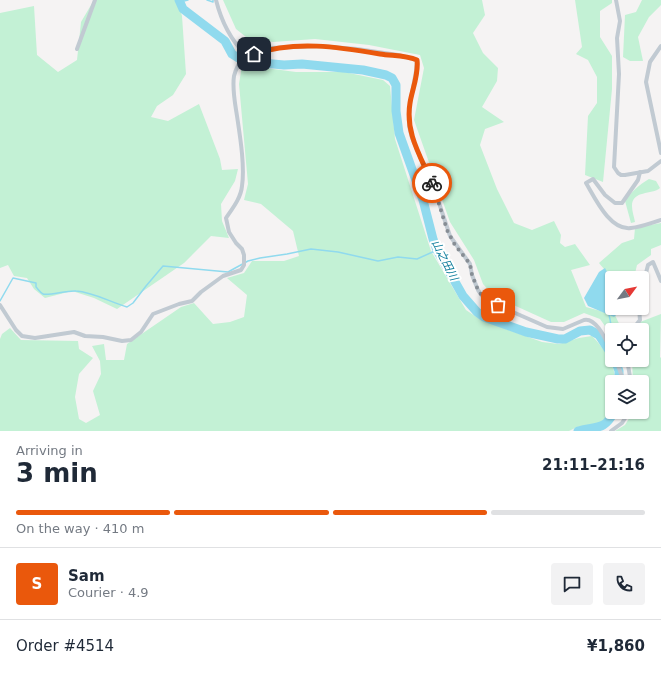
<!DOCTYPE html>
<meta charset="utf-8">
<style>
body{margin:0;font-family:"DejaVu Sans","Noto Sans JP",sans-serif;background:#f2f2f3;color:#1f2937;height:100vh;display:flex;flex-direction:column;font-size:15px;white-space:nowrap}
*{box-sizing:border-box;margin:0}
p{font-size:13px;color:#747a83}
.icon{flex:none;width:22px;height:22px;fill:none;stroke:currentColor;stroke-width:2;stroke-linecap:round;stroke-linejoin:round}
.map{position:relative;height:431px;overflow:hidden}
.panel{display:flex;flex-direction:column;background:#fff;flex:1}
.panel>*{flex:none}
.needle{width:26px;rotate:58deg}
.buttons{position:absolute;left:605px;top:271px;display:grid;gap:8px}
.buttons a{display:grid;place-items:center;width:44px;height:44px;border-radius:4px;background:#fff;box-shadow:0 1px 3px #0004;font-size:20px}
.pin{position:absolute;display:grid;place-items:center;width:34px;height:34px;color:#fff;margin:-17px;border-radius:8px;box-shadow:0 2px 6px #0006}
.courier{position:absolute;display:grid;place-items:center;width:40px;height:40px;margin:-20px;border:3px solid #ea580c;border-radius:50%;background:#fff;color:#222;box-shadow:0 1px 5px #0007}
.head em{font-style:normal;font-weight:700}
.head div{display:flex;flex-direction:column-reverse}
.head{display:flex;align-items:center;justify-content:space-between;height:68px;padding:0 16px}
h1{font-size:26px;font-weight:700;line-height:30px}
.bar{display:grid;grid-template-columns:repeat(4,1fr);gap:6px 4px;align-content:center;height:48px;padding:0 16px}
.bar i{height:5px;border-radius:3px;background:#e0e1e3}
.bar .selected{background:#ea580c}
.bar p{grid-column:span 4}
.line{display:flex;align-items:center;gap:10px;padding:0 16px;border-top:1px solid #e0e1e3}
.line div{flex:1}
.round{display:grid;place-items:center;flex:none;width:42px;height:42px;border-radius:4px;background:#f2f2f3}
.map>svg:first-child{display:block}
.green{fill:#c3f1d5}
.water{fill:#90daee}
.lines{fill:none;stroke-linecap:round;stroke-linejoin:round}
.stream{stroke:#90daee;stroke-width:1.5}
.river{stroke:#90daee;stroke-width:9}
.minor{stroke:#c1cad2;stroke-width:4}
.done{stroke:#868d94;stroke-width:4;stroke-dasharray:0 7.2}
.route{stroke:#ea580c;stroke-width:5}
.labels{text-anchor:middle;stroke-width:4;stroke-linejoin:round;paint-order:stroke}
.water-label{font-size:11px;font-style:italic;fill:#0c7c9b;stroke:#fff}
</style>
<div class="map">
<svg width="661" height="431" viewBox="0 0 661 431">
<rect width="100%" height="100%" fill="#f5f3f3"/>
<g class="green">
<polygon points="94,0 177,0 182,16 186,74 173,95 157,106 151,117 168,121 199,104 220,159 222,170 238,169 235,181 221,204 222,221 229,238 211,236 184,263 117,309 94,298 72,291 45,298 34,289 27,278 14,276 8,265 0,268 0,13 34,6 37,55 58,72 77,60 81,22"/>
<polygon points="223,0 482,0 485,15 473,33 483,53 498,68 497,81 482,107 504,122 485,129 480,145 497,189 514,223 532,230 554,221 561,235 560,243 565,247 575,244 590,265 571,270 586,307 615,315 622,330 612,330 612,336 600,319 584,313 564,322 551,322 494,296 483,284 474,260 450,222 414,120 424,68 420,55 369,45 315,39 273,42 246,37 236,29"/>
<polygon points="575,0 612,0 612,3 600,11 600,37 612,56 612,89 603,182 585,175 588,116 597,103 597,77 588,60 576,54 582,47"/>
<polygon points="642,0 661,0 661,5 649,17 638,37 643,61 630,61 623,57 625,15 636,12"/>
<path d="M242,65L296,72H344L383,80L390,86L395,139L431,251L466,310L481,320L542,342L559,344L579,338L592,336C604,348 616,365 615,382H612C612,403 615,406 601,423L577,427L569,431H0V339L2,334L10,328L21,340L78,341L79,349L93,358L79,374L75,397L79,419L86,423L100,415L93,391L101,374L100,361L92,346L104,344L106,360H124L127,344L181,307L194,303L213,324L230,322L244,317L247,295L227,278L244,273L252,261H284L299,256L293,231L261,204L244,200L248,184L239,84Z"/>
<path d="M649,179L656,181L660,188C652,195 632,190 632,206C632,211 634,217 635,222L631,223L625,201C632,191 639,185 649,179Z"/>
<path d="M661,223V245L651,249V255L637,265L634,278C612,278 614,281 599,263L622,243L634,239L635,228Z"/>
<polygon points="661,314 660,357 661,358 661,431 615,431 625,425 633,412 642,412 642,382 633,382 632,360 642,360 642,330 636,330 640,322"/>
</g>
<polygon class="water" points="605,268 612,281 612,308 623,308 614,317 588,306 584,298 599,272"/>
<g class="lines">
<g class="stream">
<polyline points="207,0 213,2 213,0"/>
<polyline points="180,2 188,0"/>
<path d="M0,301L13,278L36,283V287C38,289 40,292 43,294C48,296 68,290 76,291C93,292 110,302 127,307L133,303L146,286L163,266L228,272L248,261L260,258L287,254L311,249L338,252L378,261L398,257L417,259L437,250"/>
<path d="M603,341C613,332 612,327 609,315"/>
</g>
<g class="river">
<polyline points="179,0 183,9 225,41 232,54 240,59 251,62 284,65 302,64 363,70 386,75 392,78 396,85 396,111 399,133 423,200 433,239 437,250 463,296 477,312 484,317 526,332 558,339 565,339 580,331 590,330 599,335 612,355"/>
<polyline points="616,363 619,371 619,382"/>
<path d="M578,431C597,426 604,431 614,412"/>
</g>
<g class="minor">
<path d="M216,0C221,20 231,40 245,54"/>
<polyline points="616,0 620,21 617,38 619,74 614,167 618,173 621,175 625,175 648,171 661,161"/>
<polyline points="661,46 650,62 646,82 661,153"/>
<polyline points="77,49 95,0"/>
<path d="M640,172L638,180L622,203H615L605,195L593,179L586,183C595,198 610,231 631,228C641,227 651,223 661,220"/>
<polyline points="642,280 646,273 648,265 653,262 661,281"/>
<path d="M0,305L16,330L22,336L35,338L74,332L85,336L103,337L122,341L131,340L141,332L153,314L179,304L192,301L201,292L223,276L241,270L244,265V255L242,249L236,243L229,232L226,218C232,209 241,198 242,186C245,166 240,136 237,116C235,103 232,89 234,76C236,68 240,61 245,54H254L270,48L318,46L357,49L398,55L417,60L416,71L410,104L409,117V126L412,138L436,194L450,236L470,264L472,275L478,290L483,297L490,302L547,327L563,329L584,320C597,317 607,343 612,352"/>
<polyline points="632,330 640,320 639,308"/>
<polyline points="616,360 624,382"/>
<polyline points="627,360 631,382"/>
<polyline points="611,431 622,423 629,412"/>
</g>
</g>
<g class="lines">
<polyline class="done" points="432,183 436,194 447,230 455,245 470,264 472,275 478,290 483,297 498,305"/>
<path class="route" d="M254,54C295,40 339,47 380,54C392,56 405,55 417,60C419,74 412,90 410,103C405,133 421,157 432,183"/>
</g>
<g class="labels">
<g class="water-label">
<text transform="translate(445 260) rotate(63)" y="4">山之田川</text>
</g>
</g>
</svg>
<div class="buttons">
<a><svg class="needle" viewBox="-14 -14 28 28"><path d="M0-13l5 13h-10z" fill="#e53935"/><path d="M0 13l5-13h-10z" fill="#747a83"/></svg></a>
<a><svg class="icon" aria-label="locate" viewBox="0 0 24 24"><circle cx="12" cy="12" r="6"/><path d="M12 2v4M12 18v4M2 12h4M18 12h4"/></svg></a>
<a><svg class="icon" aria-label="layers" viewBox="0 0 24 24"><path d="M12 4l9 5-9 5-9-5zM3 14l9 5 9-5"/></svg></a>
</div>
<div class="pin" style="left:498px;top:305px;background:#ea580c"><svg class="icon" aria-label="bag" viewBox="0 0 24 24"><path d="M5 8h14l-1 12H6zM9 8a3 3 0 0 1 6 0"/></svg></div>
<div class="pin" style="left:254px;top:54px;background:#1f2937"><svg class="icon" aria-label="home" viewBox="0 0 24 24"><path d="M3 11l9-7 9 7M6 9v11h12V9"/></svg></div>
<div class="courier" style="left:432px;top:183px"><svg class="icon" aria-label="bike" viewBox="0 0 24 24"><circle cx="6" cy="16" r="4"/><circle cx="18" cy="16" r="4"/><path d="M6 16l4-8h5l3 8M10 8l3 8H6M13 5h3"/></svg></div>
</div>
<section class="panel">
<div class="head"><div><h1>3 min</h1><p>Arriving in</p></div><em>21:11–21:16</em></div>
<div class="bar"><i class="selected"></i><i class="selected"></i><i class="selected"></i><i></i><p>On the way · 410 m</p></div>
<div class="line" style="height:72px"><b class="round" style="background:#ea580c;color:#fff">S</b><div><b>Sam</b><p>Courier · 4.9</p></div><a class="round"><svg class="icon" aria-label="chat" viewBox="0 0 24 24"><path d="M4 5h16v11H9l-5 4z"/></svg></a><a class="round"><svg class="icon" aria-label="phone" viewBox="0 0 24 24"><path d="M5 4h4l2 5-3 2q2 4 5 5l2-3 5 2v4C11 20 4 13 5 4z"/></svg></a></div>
<div class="line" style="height:52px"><div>Order #4514</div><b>¥1,860</b></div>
</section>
